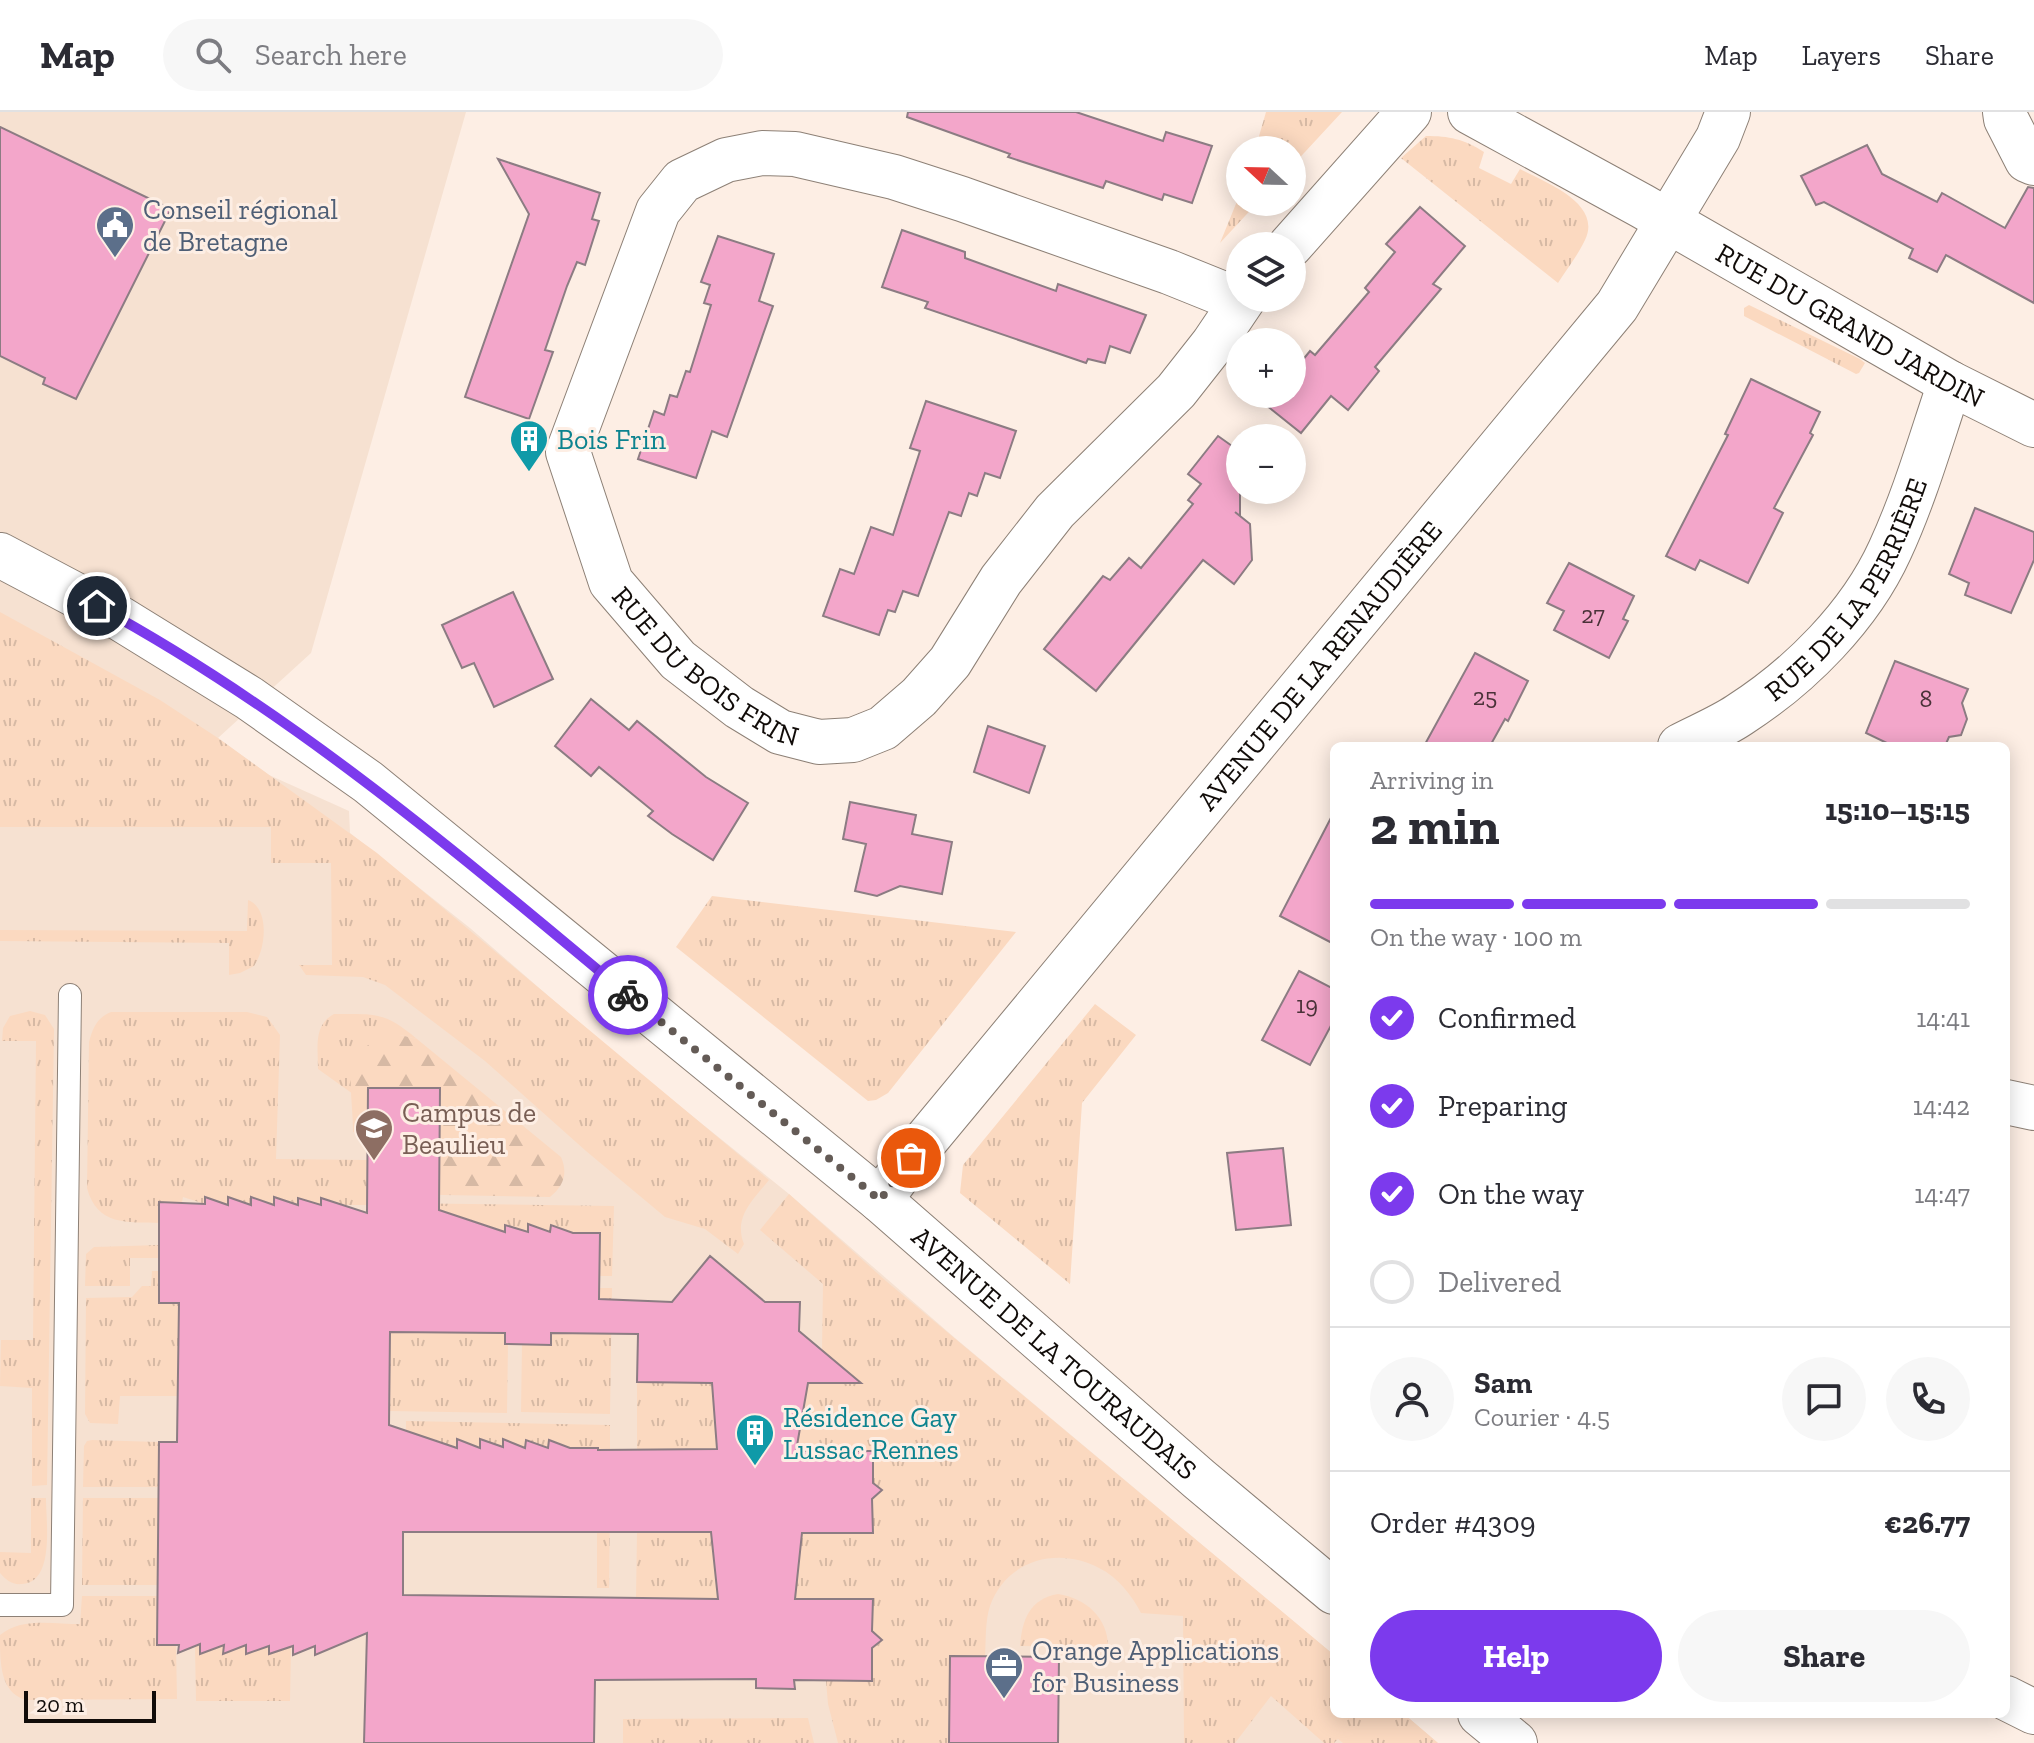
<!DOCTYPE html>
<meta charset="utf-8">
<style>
body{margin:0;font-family:"Zilla Slab",serif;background:#f7f7f7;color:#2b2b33;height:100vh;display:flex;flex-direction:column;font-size:30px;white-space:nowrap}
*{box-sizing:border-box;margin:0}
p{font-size:26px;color:#7c7c81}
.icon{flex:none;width:44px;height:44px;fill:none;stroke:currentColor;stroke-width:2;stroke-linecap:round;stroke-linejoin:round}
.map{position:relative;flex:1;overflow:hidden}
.drawer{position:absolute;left:1330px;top:630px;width:680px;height:976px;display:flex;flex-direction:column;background:#fff;border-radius:12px;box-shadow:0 4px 20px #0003}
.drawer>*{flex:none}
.needle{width:52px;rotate:292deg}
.tools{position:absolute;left:1226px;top:24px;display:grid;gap:16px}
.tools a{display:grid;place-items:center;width:80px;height:80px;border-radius:50%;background:#fff;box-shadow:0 4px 20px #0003;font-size:40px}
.scale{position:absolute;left:24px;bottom:20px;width:132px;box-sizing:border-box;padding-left:8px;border:4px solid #110c09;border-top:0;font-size:22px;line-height:28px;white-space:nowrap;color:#110c09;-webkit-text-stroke:6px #fdeee4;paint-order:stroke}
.pin{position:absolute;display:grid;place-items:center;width:68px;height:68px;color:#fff;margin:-34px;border:4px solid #fff;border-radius:50%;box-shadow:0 2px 8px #0007}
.courier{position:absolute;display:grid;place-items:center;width:80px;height:80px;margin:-40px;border:6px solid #7c3aed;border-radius:50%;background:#fff;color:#222;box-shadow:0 2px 10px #0007}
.head em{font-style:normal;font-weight:700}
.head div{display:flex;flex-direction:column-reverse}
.head{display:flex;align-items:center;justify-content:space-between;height:136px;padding:0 40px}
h1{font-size:52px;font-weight:700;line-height:60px}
.bar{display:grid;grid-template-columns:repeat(4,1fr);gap:12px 8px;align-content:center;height:96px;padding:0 40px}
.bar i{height:10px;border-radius:6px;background:#e1e1e2}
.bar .current{background:#7c3aed}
.bar p{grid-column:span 4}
.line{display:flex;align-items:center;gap:20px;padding:0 40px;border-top:2px solid #e1e1e2}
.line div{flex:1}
.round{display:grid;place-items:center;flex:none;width:84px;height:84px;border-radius:42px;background:#f7f7f7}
ol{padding:0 40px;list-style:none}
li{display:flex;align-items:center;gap:24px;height:88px}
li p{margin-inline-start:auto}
li .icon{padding:8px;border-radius:50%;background:#7c3aed;color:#fff;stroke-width:4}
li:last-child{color:#7c7c81}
li i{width:44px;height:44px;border:4px solid #e1e1e2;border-radius:50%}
.button{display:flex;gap:16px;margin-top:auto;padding:16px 40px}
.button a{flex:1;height:92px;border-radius:48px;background:#7c3aed;color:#fff;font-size:32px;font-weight:700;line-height:92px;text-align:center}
.button a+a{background:#f7f7f7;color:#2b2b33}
header{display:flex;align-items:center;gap:48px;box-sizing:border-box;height:112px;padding:0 40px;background:#fff;border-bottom:2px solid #e1e1e2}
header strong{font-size:38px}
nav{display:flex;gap:44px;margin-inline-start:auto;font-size:28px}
.search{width:560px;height:72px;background:#f7f7f7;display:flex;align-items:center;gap:20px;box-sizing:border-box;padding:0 28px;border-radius:44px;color:#7c7c81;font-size:30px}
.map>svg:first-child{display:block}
.built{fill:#f6e1d1}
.grass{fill:url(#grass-tufts)}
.forest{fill:url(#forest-firs)}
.building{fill:#f3a6ca;stroke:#8c7c83;stroke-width:2;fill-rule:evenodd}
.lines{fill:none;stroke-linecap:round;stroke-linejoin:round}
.service-casing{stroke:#8d8076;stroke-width:24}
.minor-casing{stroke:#8d8076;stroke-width:46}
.tertiary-casing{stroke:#8d8076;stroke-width:46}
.secondary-casing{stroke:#8d8076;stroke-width:46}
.service{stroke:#fff;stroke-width:22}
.minor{stroke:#fff;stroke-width:44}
.tertiary{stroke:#fff;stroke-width:44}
.secondary{stroke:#fff;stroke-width:44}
.done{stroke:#645b56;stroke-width:8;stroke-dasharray:0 14.4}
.route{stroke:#7c3aed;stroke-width:10}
.labels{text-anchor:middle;stroke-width:6;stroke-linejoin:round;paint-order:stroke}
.number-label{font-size:24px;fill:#4a3239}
.service-label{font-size:28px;fill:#4e5e75;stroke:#fdeee4;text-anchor:start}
.street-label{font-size:28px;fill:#110c09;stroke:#fdeee4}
.culture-label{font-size:28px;fill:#0d838f;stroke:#fdeee4;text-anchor:start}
.education-label{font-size:28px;fill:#785e54;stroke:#fdeee4;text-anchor:start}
</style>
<header>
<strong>Map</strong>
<div class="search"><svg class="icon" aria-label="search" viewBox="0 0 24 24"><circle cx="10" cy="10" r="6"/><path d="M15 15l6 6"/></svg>Search here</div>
<nav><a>Map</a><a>Layers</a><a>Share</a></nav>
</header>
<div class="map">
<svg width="2034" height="1631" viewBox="0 0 2034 1631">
<defs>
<pattern id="grass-tufts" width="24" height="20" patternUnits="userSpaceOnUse" patternTransform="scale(2)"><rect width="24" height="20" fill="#fbd9c0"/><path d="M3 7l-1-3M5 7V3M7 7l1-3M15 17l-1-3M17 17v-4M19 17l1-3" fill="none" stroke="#d6b9a4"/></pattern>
<pattern id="forest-firs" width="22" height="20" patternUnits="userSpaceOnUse" patternTransform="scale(2)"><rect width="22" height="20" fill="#fbd9c0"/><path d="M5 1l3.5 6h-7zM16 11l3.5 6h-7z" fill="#d6b9a4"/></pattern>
</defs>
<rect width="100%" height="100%" fill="#fdeee4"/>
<polygon class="built" points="0,0 466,0 311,541 218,626 269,663 349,699 350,721 470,816 619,945 789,1082 955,1226 1334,1543 1334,1602 1404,1602 1438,1631 0,1631"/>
<g class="grass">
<polygon points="1266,0 1342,0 1292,54 1292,38 1255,38"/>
<path d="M1426,24C1449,24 1464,27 1484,40L1479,56L1511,72L1520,57C1544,70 1603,91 1585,128C1578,143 1567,157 1558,171L1401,46Z"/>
<polygon points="1240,82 1240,90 1258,90 1220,131"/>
<polygon points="1749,193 1860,247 1865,251 1859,261 1856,262 1744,204 1744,196"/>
<path d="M0,500L160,588L218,626L377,741L769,1068C754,1087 733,1105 744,1132L738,1142L705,1117L665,1105L586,1039L485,949L385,873L363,865L306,863L299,853H332L331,751H271V715H0Z"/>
<polygon points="712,784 1016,820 888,981 876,988 868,989 676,835"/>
<path d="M248,788C270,796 266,837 254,854L240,861L229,863V831L0,829V818L247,819Z"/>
<polygon points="1095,892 1136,923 1082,991 1070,1172 960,1081 963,1053"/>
<polygon points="30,899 45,903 54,917 47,1373 32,1374 32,1276 0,1274 1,1228 33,1228 36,929 2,929 3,916 10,904"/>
<path d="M111,900H247L267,905L280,923L276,1047L367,1048V1093H341L321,1086V1093L298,1086V1093L275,1085L274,1093L252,1085L251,1093L229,1085L228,1093L206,1085L205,1092L183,1085L182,1090L160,1091V1111C127,1110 97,1114 87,1076L89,930C93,915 97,906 111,900Z"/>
<path d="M334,902C375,902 384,899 417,927L400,923L352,975L353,982L318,957C318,936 313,913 334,902Z"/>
<path d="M789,1082L886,1169L1334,1543V1602H1404L1438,1631H1343L1338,1627L1334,1631H1324L1271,1584L1235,1631H1184L1183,1504L1141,1501C1132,1484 1118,1465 1099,1456C1058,1434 1006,1448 990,1494C985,1509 986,1528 985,1544H950L949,1631H838L828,1592L826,1569H872V1536L881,1528L872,1519V1487H791V1421H872V1387L882,1378L873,1371L791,1339L803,1303L791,1271H830L843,1256L822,1239L823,1172L760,1118Z"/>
<polygon points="391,1091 614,1094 612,1164 599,1164 599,1121 573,1121 551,1113 550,1120 528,1120 506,1113 505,1120"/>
<polygon points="160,1133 160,1146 130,1146 130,1174 85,1174 86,1142 94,1135"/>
<polygon points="152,1159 159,1159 159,1191 366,1192 179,1225 178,1284 120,1284 118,1312 90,1311 85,1302 86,1186 132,1185 142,1174 151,1174"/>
<polygon points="599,1176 612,1176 610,1302 521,1300 522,1232 551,1232 551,1221"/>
<polygon points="390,1220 506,1221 505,1232 508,1232 507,1301 389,1299"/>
<polygon points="637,1270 725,1271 724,1337 637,1338"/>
<polygon points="406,1309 610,1313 610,1377 548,1336 526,1328 525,1336 504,1328 503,1335 480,1328 480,1336 458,1328 457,1336 434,1328 406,1327"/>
<polygon points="92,1328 159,1330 159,1375 83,1375 84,1334 87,1329"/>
<path d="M31,1386H46C46,1410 55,1470 22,1472C12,1473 6,1468 0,1461V1440L31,1441Z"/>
<polygon points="83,1386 158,1386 157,1473 82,1473"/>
<polygon points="597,1391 610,1392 609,1476 597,1476"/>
<polygon points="637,1420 723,1420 714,1452 723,1487 636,1486"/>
<path d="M1058,1482C1086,1486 1108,1506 1108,1535L1020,1534C1022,1507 1030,1487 1058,1482Z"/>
<path d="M82,1484H157V1532L176,1533L177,1587L25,1588C0,1579 0,1552 0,1523C21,1505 54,1512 80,1512Z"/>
<polygon points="200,1533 200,1541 224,1533 224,1541 246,1533 269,1534 269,1542 291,1535 290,1589 196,1589 195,1534"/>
<polygon points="808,1606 814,1631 623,1631 623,1607"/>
</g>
<path class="forest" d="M400,923L417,927L561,1045C568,1061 564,1074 550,1085L391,1082L392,1049H440V976H368L367,1021L353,1020C353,968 335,933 400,923Z"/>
<g class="building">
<polygon points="908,0 1076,0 1163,29 1166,20 1212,34 1192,91 1164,82 1162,88 1106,69 1103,76 1008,45 1010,42 907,5"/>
<polygon points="0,15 171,97 76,287 43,272 45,266 0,244"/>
<polygon points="1867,33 1882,62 1937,90 1942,81 2005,116 2028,75 2034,76 2034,191 1946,143 1937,160 1909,146 1913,137 1824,90 1816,93 1801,64"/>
<polygon points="498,47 600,81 592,107 599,109 585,153 577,150 567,174 545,238 553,240 529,307 465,285 529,102"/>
<polygon points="1420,95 1465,134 1433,172 1441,177 1375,255 1379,259 1348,298 1331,284 1301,321 1266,293 1274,282 1292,282 1292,261 1310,239 1315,243 1369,180 1365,176 1395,140 1386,132"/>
<polygon points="902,118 965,140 965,146 1056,179 1058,172 1146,203 1130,241 1110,234 1105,251 1088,247 1086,251 925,196 928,190 882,175"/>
<polygon points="718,124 774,142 759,189 773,194 727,325 712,319 696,366 638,347 654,299 664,303 670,283 677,285 686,259 690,260 711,193 704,191 710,173 701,170"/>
<polygon points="1751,267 1820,300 1810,321 1813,323 1774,396 1783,401 1748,471 1700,448 1695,458 1666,444 1728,323 1725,322"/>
<polygon points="926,289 1016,319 1000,366 985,361 977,384 969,381 961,404 949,400 918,484 903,479 895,500 888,498 879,523 823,504 840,457 854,462 871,415 893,423 920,339 910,336"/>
<polygon points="1218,324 1232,334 1240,324 1240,404 1235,400 1250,412 1252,448 1234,472 1203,448 1096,579 1044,537 1103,464 1110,468 1129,446 1141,456 1193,392 1188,388 1201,372 1188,362"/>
<polygon points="1975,396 2034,420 2034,448 2011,501 1965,483 1969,471 1949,462"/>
<polygon points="1569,451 1634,484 1623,507 1628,509 1609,546 1554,518 1564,499 1547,491"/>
<polygon points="513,480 553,567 494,595 474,551 462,556 442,513"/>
<polygon points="1475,541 1528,569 1508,609 1505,607 1490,634 1424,634"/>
<polygon points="1895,549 1968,577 1962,591 1967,607 1961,623 1949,625 1945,634 1893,634 1866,621"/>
<polygon points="591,587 629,618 637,609 706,665 748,691 713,748 672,722 648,704 653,699 599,655 591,664 555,634"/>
<polygon points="988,614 1045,634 1029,681 974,660"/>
<polygon points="850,690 916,703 912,722 952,730 942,782 900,774 877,784 855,779 866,732 843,727"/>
<polygon points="1334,700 1334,832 1280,804"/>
<polygon points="1299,859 1334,877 1334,908 1310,953 1262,928"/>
<path d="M368,976H440L439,1098L505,1120V1113L528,1120V1112L550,1120L551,1113L573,1121H600L599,1187L672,1190L710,1144L765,1190H800L799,1219L861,1271H808L796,1339H873V1371L882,1378L872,1387L873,1421H802L795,1487H873L872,1519L882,1528L872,1536V1569L794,1568L795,1577L756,1576V1567L595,1568L594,1631H364L367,1521L315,1543V1534L293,1543V1534L269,1542V1534L246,1542V1533L223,1542L224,1533L200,1542V1532L178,1541L179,1533H157L159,1330H177L179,1191H159V1090L205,1092V1085L228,1093V1085L251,1093V1085L274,1093V1085L298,1093V1086L321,1093V1086L367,1101ZM390,1220L505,1221V1232L551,1233V1221L638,1222L637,1270L712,1271L717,1337L598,1338V1336H570L549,1328L548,1336L526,1328L525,1336L503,1327V1335L480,1327V1336L457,1327V1336L389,1313ZM403,1420H711L718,1487L403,1483Z"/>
<polygon points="1283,1036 1291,1113 1236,1118 1227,1041"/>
<polygon points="950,1544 1059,1545 1058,1631 949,1631"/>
</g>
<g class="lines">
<g class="service-casing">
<polyline id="service" points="0,1493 62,1493 70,883"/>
</g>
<g class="minor-casing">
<g id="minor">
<path id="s1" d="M1470,0L1642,94L1950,271L2034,313"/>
<polyline points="2005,0 2006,7 2027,48 2034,51"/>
<polyline points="1290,134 1409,0"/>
<path id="s2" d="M1241,189L1169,160L962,87L894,65L795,42L762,41L726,48L682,69L658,99L568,340L611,470L678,548L739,595L780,620L819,630L853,628L883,616L919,585L950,550L1001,468L1055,399L1176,279L1213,232L1244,186"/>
<path id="s3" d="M1680,634C1699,624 1721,615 1739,603C1800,564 1860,504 1890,438C1915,384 1931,327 1950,271"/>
<polyline points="2006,990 2034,996"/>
<polyline points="2006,1586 2034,1600"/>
</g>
</g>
<g class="tertiary-casing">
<g id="tertiary">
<path id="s4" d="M880,1088L911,1046L1617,194L1718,26L1728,0"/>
</g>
</g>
<g class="secondary-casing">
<g id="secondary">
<path id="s5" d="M0,443L121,507L249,586L368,670L880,1088L1199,1367L1334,1480"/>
<polyline points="1480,1602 1515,1631"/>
</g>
</g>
<use href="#service" class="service"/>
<use href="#minor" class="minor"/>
<use href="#tertiary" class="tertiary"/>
<use href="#secondary" class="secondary"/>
</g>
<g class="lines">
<polyline class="done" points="628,883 880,1088 911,1046"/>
<path class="route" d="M97,494C291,599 459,742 628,883"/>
</g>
<defs>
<g id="civic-pin" transform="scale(2)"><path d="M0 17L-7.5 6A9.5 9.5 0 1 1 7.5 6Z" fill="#5c6f8a" stroke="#fdeee4"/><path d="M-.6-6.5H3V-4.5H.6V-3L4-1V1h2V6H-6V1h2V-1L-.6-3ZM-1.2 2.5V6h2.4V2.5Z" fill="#fff"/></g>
<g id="building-pin" transform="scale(2)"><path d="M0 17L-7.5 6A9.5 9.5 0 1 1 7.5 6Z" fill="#0f9aa8" stroke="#fdeee4"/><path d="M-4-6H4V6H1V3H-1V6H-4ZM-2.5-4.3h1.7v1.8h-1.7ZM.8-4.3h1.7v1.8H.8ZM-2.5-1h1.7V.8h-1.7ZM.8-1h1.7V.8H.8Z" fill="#fff"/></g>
<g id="university-pin" transform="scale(2)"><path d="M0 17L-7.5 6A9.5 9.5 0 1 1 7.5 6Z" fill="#8d6e63" stroke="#fdeee4"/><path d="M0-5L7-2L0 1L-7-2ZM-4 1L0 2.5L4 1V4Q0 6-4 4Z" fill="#fff"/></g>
<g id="office-pin" transform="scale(2)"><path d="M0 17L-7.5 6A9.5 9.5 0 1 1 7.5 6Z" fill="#5c6f8a" stroke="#fdeee4"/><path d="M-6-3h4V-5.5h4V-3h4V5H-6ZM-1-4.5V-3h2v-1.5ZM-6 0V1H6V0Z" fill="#fff"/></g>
</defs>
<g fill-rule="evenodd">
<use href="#civic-pin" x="115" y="113"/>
<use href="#building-pin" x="529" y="327"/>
<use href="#university-pin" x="374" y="1016"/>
<use href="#building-pin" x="755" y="1321"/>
<use href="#office-pin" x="1004" y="1554"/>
</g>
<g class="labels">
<g class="number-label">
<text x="1593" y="511">27</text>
<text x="1485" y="593">25</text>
<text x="1926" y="595">8</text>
<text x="1307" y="901">19</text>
</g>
<g class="service-label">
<text x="143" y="107">Conseil régional<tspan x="143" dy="32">de Bretagne</tspan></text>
<text x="1032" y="1548">Orange Applications<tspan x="1032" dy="32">for Business</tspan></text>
</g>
<g class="street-label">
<text dy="10" stroke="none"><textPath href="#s1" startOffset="436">RUE DU GRAND JARDIN</textPath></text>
<text dy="10" stroke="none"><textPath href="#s3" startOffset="236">RUE DE LA PERRIÈRE</textPath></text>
<text dy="10" stroke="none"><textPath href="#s2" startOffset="1150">RUE DU BOIS FRIN</textPath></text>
<text dy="10" stroke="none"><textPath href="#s4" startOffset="692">AVENUE DE LA RENAUDIÈRE</textPath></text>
<text dy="10" stroke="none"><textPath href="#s5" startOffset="1326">AVENUE DE LA TOURAUDAIS</textPath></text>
</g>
<g class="culture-label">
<text x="557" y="337">Bois Frin</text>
<text x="783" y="1315">Résidence Gay<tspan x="783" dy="32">Lussac Rennes</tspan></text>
</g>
<g class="education-label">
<text x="402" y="1010">Campus de<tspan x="402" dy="32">Beaulieu</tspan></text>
</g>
</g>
</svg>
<div class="tools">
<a><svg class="needle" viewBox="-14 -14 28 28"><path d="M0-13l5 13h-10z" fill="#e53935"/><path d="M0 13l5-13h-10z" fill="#7c7c81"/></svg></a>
<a><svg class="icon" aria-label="layers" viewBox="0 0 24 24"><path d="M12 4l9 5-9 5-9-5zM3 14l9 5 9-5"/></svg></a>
<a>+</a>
<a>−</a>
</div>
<div class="scale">20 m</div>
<div class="pin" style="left:911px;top:1046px;background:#ea580c"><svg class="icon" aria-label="bag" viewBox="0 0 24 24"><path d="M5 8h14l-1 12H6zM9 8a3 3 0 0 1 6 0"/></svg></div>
<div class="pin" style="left:97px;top:494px;background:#1f2937"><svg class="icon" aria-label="home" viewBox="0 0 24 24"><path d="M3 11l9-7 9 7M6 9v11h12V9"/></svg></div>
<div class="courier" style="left:628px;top:883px"><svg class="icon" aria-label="bike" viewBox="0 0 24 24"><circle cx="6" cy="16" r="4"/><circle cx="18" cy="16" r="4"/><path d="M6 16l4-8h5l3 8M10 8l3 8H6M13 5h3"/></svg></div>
<section class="drawer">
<div class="head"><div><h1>2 min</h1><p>Arriving in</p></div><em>15:10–15:15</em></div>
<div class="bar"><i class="current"></i><i class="current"></i><i class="current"></i><i></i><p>On the way · 100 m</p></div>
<ol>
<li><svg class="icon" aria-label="check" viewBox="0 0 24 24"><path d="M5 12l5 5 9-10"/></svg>Confirmed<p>14:41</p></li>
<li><svg class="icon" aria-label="check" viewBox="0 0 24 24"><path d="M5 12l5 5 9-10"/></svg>Preparing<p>14:42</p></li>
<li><svg class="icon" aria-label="check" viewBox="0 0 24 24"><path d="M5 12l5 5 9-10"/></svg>On the way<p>14:47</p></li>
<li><i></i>Delivered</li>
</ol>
<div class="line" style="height:144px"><a class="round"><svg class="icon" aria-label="person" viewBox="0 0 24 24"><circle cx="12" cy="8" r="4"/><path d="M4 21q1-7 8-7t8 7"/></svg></a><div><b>Sam</b><p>Courier · 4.5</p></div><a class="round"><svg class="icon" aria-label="chat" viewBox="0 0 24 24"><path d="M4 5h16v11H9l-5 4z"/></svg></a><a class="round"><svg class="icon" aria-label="phone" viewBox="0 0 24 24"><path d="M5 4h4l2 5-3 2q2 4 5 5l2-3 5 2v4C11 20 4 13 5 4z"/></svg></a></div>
<div class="line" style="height:104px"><div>Order #4309</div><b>€26.77</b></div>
<div class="button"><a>Help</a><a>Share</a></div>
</section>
</div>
